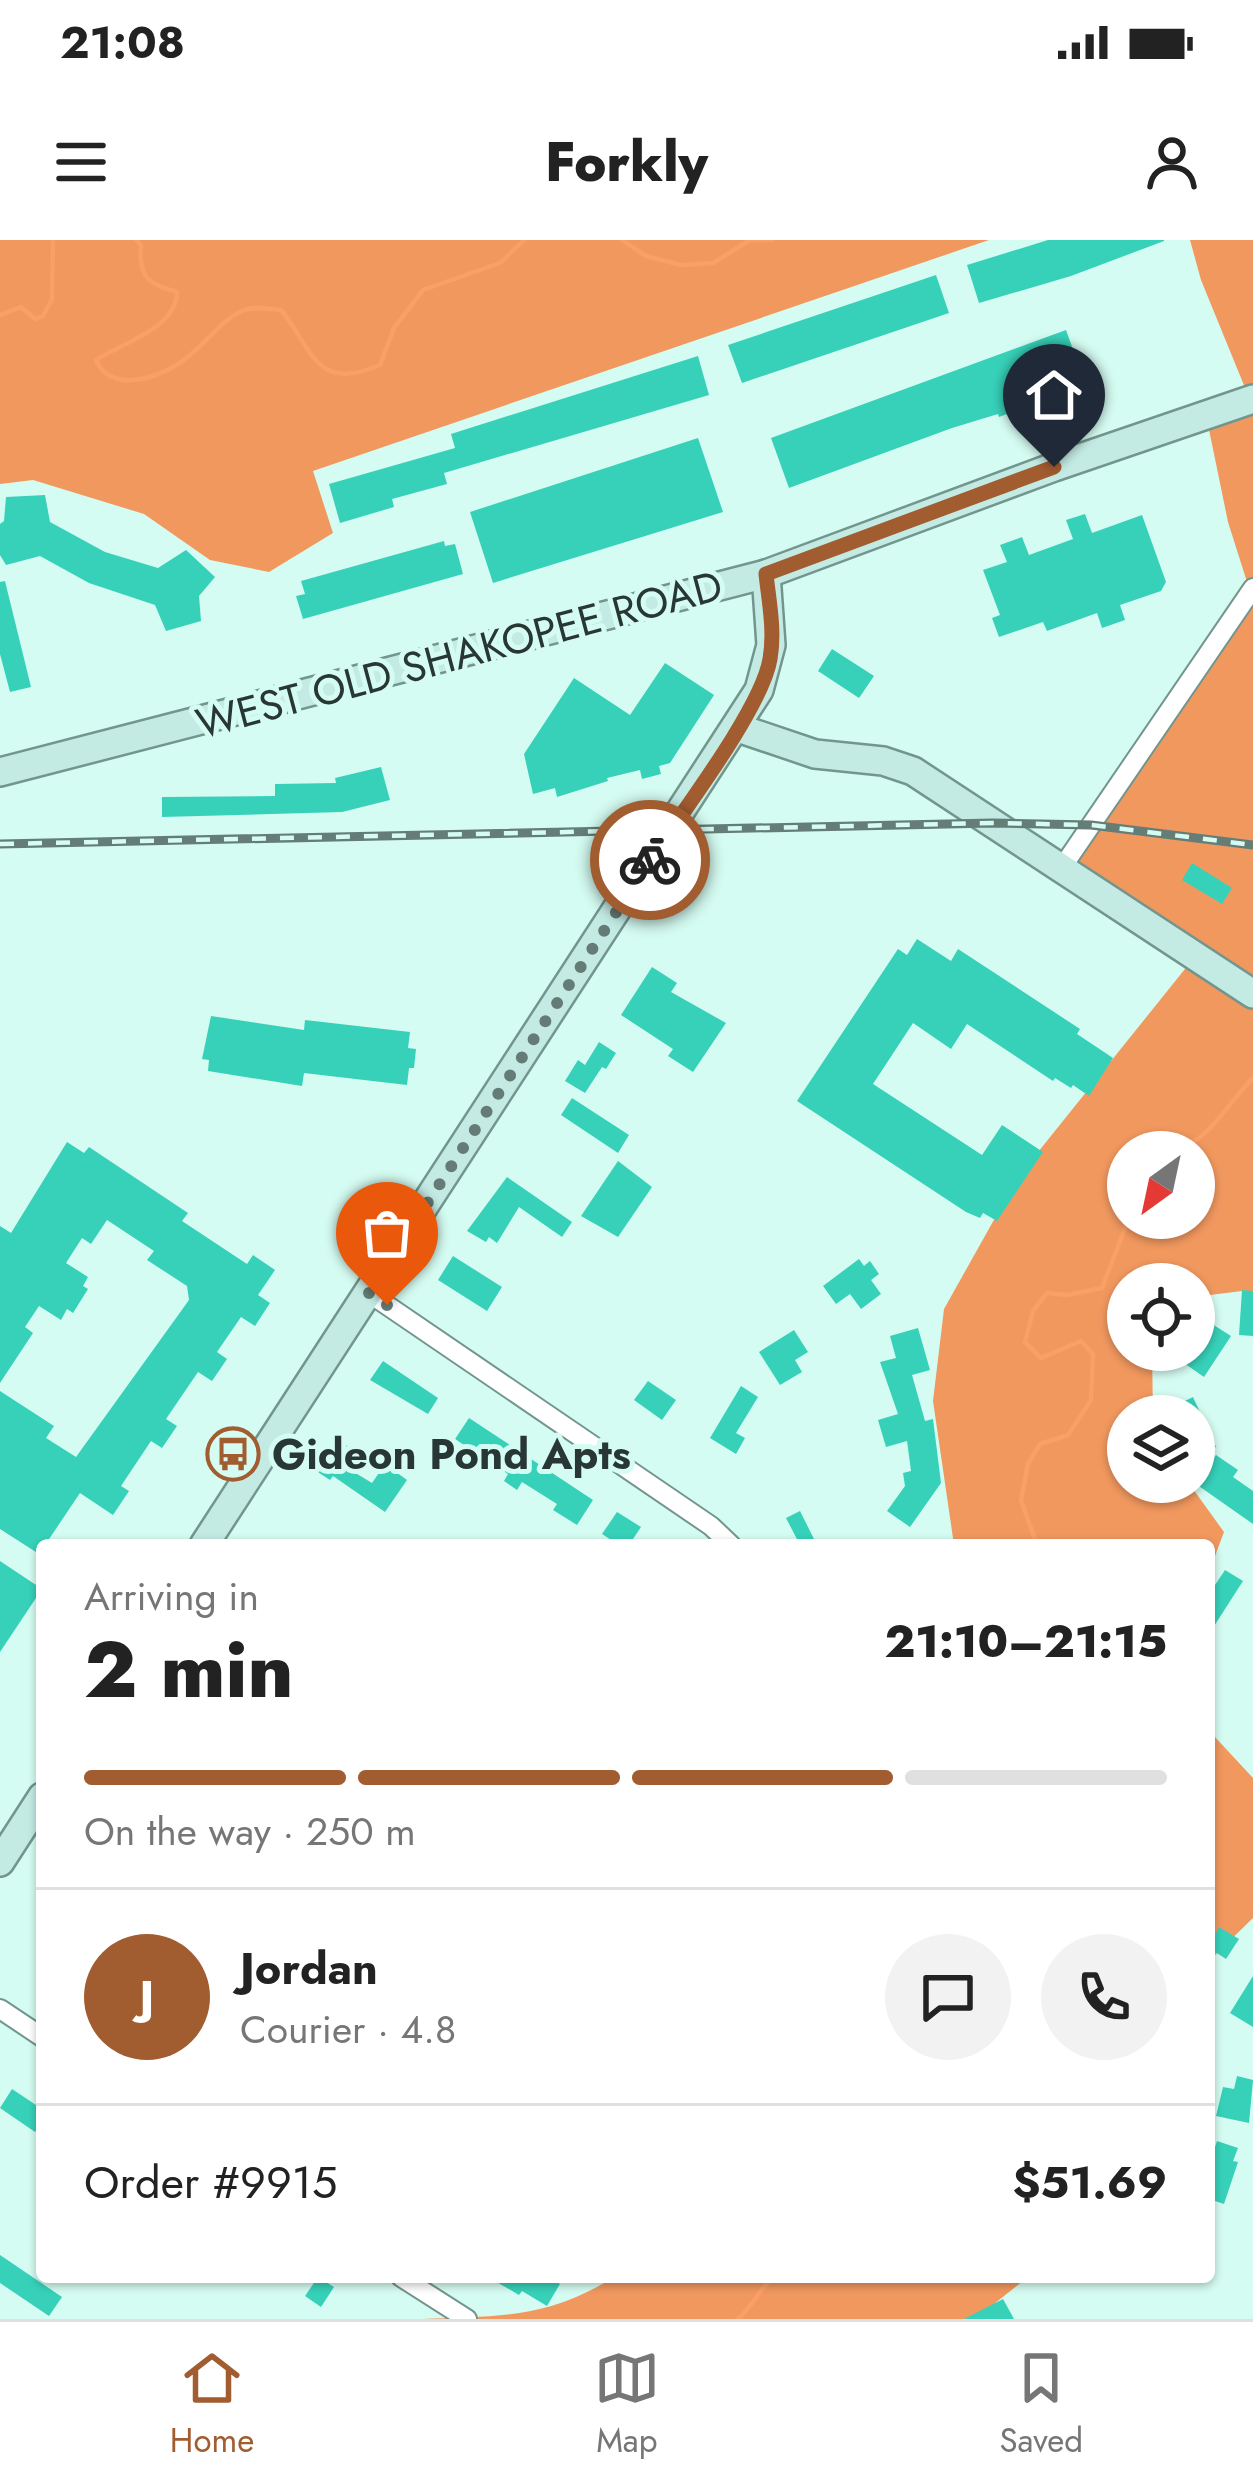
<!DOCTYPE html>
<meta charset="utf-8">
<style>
body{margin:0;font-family:Jost,sans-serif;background:#f2f2f2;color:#222;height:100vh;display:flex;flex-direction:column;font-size:45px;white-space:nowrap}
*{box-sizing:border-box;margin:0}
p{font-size:39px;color:#767676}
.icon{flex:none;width:66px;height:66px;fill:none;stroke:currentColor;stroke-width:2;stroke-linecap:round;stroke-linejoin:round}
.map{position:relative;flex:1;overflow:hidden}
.side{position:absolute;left:36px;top:1299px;width:1179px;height:744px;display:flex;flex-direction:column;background:#fff;border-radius:12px;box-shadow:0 3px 9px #0004}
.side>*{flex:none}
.needle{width:78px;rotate:213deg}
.tools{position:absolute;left:1107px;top:891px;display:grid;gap:24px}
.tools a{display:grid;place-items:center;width:108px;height:108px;border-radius:50%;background:#fff;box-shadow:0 3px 9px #0004;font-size:60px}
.pin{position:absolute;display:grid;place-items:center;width:102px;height:102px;color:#fff;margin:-123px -51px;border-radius:50% 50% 50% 0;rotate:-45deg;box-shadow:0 0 12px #0007}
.pin .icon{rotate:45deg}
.courier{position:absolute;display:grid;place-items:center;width:120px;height:120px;margin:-60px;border:9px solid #a15c2f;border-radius:50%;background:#fff;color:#222;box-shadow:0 3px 15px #0007}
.overview em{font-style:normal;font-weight:800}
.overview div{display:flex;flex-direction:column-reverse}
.overview{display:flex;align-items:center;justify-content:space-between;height:204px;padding:0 48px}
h1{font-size:78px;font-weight:800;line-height:90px}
.bar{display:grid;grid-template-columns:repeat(4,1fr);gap:18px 12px;align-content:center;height:144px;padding:0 48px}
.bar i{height:15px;border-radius:9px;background:#e0e0e0}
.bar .selected{background:#a15c2f}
.bar p{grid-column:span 4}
.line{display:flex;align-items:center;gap:30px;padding:0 48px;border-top:3px solid #e0e0e0}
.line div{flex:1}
.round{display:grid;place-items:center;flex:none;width:126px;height:126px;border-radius:63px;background:#f2f2f2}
.status{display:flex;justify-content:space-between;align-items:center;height:84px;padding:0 60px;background:#fff;direction:ltr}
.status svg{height:33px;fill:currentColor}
header{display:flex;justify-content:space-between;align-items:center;height:156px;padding:0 48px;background:#fff;font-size:54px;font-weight:800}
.dock{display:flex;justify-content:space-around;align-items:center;height:168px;border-top:3px solid #e0e0e0;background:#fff;font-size:33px;color:#767676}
.dock a{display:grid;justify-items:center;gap:6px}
.dock .selected{color:#a15c2f}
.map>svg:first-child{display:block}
.forest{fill:#f1985f;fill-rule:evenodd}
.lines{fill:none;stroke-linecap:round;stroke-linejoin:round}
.stream{stroke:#faa067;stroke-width:4.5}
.building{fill:#37d1b9}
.street-casing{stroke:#72968e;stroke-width:22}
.secondary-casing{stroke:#72968e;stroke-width:32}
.street{stroke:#fff;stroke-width:18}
.secondary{stroke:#c3ebe4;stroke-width:27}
.rail-casing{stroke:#657d77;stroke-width:9}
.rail{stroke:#d5fcf2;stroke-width:4.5;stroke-dasharray:14;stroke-linecap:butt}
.done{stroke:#657c76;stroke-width:12;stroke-dasharray:0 21.6}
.route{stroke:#a15c2f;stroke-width:15}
.labels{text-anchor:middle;stroke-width:10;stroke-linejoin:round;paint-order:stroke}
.street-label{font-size:42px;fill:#283734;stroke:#d5fcf2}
.poi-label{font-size:42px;font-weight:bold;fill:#283734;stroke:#d5fcf2;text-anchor:start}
</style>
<div class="status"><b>21:08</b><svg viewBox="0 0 49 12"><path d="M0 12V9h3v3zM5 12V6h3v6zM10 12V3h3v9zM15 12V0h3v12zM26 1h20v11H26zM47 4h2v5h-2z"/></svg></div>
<header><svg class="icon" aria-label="menu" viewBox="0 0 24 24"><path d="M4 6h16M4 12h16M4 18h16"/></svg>Forkly<svg class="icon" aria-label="person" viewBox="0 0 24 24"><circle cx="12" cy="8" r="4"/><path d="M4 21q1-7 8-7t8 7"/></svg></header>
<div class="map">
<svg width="1253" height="2079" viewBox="0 0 1253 2079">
<rect width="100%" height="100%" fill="#d5fcf2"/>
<g class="forest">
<polygon points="0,0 989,0 313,231 333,293 269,332 210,320 144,274 33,240 0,244"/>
<path d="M1190,0H1253V1053L1242,1051L1194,1057V1044H1128V1110H1152L1153,1176H1128V1242H1188L1224,1292L1209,1332V1305H954L933,1161L944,1069L1018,937L1205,704L1069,617L1247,342L1228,282L1206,175L1250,160L1201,40ZM1128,912H1194V978H1128Z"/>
<polygon points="1209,1481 1214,1496 1253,1538 1253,1678 1209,1721"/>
<path d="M614,2037H1028L975,2079H422C497,2076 548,2079 614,2037Z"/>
</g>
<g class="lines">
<g class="stream">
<path d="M136,0L141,5C138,38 149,44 177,52C177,88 122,103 96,120C111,153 154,139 178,124C203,109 217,82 244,70C255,66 269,69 281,70C313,109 315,153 380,125L394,88L423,50L500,23L524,0"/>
<polyline points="622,0 646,16 681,25 713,23 750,0 772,0"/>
<polyline points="0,75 21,67 35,79 43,76 52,59 53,0"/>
<path d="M1128,943L1118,925C1145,886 1165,914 1194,901C1211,893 1237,853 1253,838"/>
<polyline points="1128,954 1124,962 1128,975"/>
<polyline points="1037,1305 1021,1260 1028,1224 1040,1204 1068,1195 1091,1160 1093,1114 1081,1101 1041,1118 1025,1102 1033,1071 1047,1053 1067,1055 1102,1048 1129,978"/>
<path d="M738,2079C753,2066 762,2045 774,2037"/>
</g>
</g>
<g class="building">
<polygon points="1048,0 1164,0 1164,1 1071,36 979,63 967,25"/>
<polygon points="936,35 949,73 742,143 728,105"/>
<polygon points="1066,90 1086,145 999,177 998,174 952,188 789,248 771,198"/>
<polygon points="698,116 709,155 444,233 447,244 392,259 394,267 340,283 329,244 455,208 451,194"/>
<polygon points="698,198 723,272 493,343 470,272"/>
<polygon points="45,255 50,282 105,312 158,328 186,310 215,337 199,356 201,381 166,391 155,365 89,343 40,316 6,325 0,315 0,284 4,281 6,257"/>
<polygon points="1085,274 1092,293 1142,275 1166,342 1161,351 1120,365 1125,380 1102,388 1097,373 1047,391 1043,382 999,397 992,378 1000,375 983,330 1007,322 1000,305 1022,297 1029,315 1073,299 1066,280"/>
<polygon points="444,301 445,306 455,304 463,334 303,379 296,356 305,354 301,341"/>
<polygon points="5,341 31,447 10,452 0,414 0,342"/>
<polygon points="832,409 874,436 859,458 818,431"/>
<polygon points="665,423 714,455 670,523 659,526 661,534 642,539 640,530 607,538 608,541 557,557 555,548 533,554 524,514 574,438 630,475"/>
<polygon points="381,527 390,560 342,572 162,577 162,557 275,556 275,544 336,543 335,538"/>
<polygon points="1192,623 1232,648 1222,664 1182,640"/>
<polygon points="917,699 951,721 958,709 1080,789 1077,794 1113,818 1089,856 1073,845 1071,848 1055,838 1053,841 967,784 951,809 913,783 873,844 982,915 1002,885 1043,912 997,981 983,973 980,978 966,972 797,861 898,709 907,715"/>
<polygon points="652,727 677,743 671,752 726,783 693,832 668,816 673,809 621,775"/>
<polygon points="211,776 304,790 305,780 410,792 408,808 416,809 414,828 409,828 407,845 304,833 302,846 208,831 209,820 202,819"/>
<polygon points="599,802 616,813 606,829 602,827 585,853 565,841 578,820 585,825"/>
<polygon points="572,858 629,895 618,913 561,875"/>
<polygon points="67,902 84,913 89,907 188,973 182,981 247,1024 253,1015 275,1030 258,1055 270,1063 255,1086 241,1077 217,1112 227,1119 212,1141 198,1132 166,1179 177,1186 162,1208 151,1201 121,1246 129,1251 113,1275 80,1253 39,1314 0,1289 0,1151 54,1186 46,1198 76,1217 189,1060 187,1046 147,1020 154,1011 107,980 91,1004 82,998 66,1023 88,1037 83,1046 88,1049 73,1073 67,1069 61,1080 39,1066 25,1087 33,1093 0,1143 0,986 11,993"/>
<polygon points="618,921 652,947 618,997 581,976"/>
<polygon points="507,937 572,982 562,997 519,967 497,1003 489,997 486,1002 467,991"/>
<polygon points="453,1016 502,1047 487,1071 438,1040"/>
<polygon points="859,1019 864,1026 870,1021 879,1034 871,1040 881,1054 861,1069 850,1054 836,1064 823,1046"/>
<polygon points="1242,1050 1253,1051 1253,1096 1239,1095"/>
<polygon points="1201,1077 1231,1096 1204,1137 1181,1121 1188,1110 1194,1110 1194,1088"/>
<polygon points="918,1088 930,1130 912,1135 925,1181 933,1179 941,1243 910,1287 887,1271 905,1246 903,1233 911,1231 907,1201 886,1207 878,1180 898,1174 880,1122 896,1118 890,1096"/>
<polygon points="794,1090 808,1112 795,1120 802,1132 780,1145 759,1112"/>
<polygon points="383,1121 438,1158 428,1174 370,1140"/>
<polygon points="648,1141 676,1160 662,1180 634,1160"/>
<polygon points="741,1146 758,1157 736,1193 745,1198 736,1214 710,1198"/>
<polygon points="1193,1157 1216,1207 1194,1217 1194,1176 1154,1176"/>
<polygon points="469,1178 593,1260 577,1285 553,1270 557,1264 522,1242 517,1250 504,1241 508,1234 455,1199"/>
<polygon points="336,1199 354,1210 344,1226 372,1243 385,1224 407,1240 385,1272 333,1236 330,1240 316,1231"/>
<polygon points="1216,1215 1238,1230 1233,1237 1253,1251 1253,1284 1196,1244"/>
<polygon points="800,1271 817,1305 800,1305 786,1278"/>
<polygon points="617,1272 641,1287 629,1305 619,1305 602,1294"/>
<polygon points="0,1321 42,1349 0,1412"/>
<polygon points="1225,1330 1243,1341 1209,1394 1209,1354"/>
<polygon points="1219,1687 1239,1699 1226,1719 1209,1708"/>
<polygon points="1253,1736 1253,1787 1230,1773"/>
<polygon points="1237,1836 1253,1840 1249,1883 1216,1876 1223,1847 1234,1849"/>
<polygon points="12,1849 42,1869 42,1882 35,1892 0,1868"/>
<polygon points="1217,1901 1238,1908 1233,1921 1238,1922 1224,1964 1209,1959 1209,1925"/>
<polygon points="0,2015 62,2057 49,2076 0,2043"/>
<polygon points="318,2037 334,2047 321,2067 305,2056"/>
<polygon points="488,2037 548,2037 560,2044 547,2066 522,2051 519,2055"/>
<polygon points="1003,2059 1014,2079 964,2079"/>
</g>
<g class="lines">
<g class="street-casing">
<g id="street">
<polyline points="1061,629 1253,348"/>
<polyline points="369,1053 711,1286 731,1305"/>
<polyline points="0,1769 42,1797"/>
<polyline points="401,2037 467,2079"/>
</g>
</g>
<g class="secondary-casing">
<g id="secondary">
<polyline points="738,488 815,514 883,521 913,531 1253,754"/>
<polyline points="0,532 766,334 1054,227 1253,159"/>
<polyline points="204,1305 759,450 771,405 766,334"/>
<polyline points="0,1622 42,1557"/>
</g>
</g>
<use href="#street" class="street"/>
<use href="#secondary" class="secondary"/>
<g class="rail-casing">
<polyline id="rail" points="0,604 993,583 1091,585 1253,605"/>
</g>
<use href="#rail" class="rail"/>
</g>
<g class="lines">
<polyline class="done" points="387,1065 369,1053 650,620"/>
<path class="route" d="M650,620C681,574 762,468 770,419C775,391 769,362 766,334L1054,227"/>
</g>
<defs>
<g id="bus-ring" transform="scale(2.7)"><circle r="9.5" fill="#d5fcf2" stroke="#a15c2f" stroke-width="1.5"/><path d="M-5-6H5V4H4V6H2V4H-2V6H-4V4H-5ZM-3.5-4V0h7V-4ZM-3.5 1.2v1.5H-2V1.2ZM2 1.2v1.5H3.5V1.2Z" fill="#a15c2f"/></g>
</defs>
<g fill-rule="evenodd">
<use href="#bus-ring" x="233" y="1214"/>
</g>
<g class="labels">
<g class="street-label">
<text transform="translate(459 414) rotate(-15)" y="15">WEST OLD SHAKOPEE ROAD</text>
</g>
<g class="poi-label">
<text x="272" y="1229">Gideon Pond Apts</text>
</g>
</g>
</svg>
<div class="tools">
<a><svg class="needle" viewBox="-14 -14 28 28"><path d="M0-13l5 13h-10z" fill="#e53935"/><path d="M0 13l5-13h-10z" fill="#767676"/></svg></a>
<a><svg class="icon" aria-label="locate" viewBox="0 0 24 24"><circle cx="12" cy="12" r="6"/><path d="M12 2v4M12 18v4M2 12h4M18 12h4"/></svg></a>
<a><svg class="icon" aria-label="layers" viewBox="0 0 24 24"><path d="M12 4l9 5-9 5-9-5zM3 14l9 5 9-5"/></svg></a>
</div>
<div class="pin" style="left:387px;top:1065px;background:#ea580c"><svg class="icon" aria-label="bag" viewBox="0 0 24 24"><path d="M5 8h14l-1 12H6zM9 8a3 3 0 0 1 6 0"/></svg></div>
<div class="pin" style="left:1054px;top:227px;background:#1f2937"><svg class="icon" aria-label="home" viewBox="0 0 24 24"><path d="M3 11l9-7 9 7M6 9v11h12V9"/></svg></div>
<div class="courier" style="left:650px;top:620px"><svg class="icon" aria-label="bike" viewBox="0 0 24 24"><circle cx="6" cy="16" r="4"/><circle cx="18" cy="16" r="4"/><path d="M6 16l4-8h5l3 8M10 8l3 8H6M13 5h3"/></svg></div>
<section class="side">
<div class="overview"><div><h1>2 min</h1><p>Arriving in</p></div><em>21:10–21:15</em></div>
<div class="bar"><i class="selected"></i><i class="selected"></i><i class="selected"></i><i></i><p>On the way · 250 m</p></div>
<div class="line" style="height:216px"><b class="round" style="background:#a15c2f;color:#fff">J</b><div><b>Jordan</b><p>Courier · 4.8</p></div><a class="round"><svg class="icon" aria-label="chat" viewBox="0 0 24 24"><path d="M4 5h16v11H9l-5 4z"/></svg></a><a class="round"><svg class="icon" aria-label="phone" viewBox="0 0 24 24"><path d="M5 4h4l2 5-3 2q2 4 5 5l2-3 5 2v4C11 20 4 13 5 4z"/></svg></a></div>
<div class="line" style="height:156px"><div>Order #9915</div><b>$51.69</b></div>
</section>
</div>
<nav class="dock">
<a class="selected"><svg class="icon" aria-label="home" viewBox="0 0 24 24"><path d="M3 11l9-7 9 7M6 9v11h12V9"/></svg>Home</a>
<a><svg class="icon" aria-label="map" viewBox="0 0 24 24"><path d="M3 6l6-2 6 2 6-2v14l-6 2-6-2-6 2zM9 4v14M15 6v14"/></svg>Map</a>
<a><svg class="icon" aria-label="saved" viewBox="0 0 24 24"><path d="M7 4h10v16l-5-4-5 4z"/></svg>Saved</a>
</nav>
